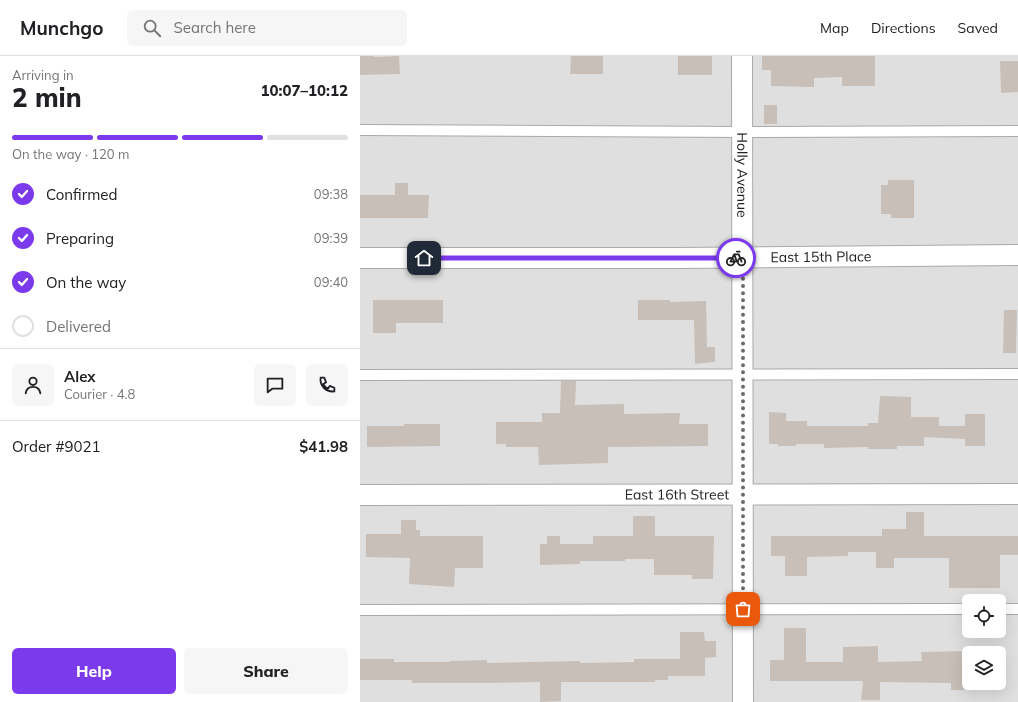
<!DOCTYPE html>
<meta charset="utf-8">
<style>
body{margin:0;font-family:Mulish,sans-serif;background:#f6f6f6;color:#202124;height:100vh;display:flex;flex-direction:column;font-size:15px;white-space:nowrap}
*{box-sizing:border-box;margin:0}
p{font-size:13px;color:#757577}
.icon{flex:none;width:22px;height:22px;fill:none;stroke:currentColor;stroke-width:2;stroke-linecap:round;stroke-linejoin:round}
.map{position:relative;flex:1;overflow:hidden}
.panel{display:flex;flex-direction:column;background:#fff;width:360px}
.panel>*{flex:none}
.fabs{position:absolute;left:602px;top:538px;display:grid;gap:8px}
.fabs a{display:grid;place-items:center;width:44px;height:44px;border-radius:6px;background:#fff;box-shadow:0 4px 16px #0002;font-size:20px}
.pin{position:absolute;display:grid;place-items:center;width:34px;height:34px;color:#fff;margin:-17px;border-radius:8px;box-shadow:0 2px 6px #0006}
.courier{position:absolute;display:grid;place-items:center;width:40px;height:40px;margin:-20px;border:3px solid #7c3aed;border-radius:50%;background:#fff;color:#222;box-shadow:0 1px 5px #0007}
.overview em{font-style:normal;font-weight:800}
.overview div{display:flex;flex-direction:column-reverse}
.overview{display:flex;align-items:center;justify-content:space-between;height:68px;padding:0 12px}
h1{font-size:26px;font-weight:800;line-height:30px}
.bar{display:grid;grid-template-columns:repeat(4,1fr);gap:6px 4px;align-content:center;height:48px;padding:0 12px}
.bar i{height:5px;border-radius:3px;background:#e0e0e0}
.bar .current{background:#7c3aed}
.bar p{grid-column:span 4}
.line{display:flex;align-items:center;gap:10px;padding:0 12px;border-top:1px solid #e0e0e0}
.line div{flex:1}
.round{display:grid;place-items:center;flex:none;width:42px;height:42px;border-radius:6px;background:#f6f6f6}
ol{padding:0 12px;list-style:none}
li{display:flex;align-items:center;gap:12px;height:44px}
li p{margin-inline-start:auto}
li .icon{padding:4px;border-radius:50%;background:#7c3aed;color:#fff;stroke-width:4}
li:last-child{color:#757577}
li i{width:22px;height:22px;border:2px solid #e0e0e0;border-radius:50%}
.primary-button{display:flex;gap:8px;margin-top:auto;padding:8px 12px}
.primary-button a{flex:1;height:46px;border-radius:6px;background:#7c3aed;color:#fff;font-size:16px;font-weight:800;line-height:46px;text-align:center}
.primary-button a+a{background:#f6f6f6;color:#202124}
header{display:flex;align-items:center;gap:24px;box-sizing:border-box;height:56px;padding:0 20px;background:#fff;border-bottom:1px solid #e0e0e0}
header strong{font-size:19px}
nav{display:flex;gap:22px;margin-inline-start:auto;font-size:14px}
.search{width:280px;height:36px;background:#f6f6f6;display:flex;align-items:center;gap:10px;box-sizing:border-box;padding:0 14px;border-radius:6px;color:#757577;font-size:15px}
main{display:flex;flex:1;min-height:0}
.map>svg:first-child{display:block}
.residential{fill:#e0dfdf;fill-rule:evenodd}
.building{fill:#c7bfb8}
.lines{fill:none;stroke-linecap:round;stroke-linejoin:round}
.service-casing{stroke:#a9a9a9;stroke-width:12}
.minor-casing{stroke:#a9a9a9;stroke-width:22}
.service{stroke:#fff;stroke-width:10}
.minor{stroke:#fff;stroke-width:20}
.done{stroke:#6b6a68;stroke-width:4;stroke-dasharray:0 7.2}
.route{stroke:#7c3aed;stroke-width:5}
.labels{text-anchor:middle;stroke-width:3.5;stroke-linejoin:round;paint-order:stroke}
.street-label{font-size:14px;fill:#222;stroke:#fff}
</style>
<header>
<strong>Munchgo</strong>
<div class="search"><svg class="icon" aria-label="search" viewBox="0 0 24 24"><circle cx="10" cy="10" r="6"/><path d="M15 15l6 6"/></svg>Search here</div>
<nav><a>Map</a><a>Directions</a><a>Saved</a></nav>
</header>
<main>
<section class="panel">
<div class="overview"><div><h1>2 min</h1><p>Arriving in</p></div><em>10:07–10:12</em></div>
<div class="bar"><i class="current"></i><i class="current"></i><i class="current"></i><i></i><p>On the way · 120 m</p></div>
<ol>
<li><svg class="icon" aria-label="check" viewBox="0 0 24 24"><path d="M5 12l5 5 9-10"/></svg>Confirmed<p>09:38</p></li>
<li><svg class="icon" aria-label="check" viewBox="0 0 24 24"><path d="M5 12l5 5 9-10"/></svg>Preparing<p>09:39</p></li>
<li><svg class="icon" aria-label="check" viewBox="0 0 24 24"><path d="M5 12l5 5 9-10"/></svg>On the way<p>09:40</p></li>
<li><i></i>Delivered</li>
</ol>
<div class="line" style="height:72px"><a class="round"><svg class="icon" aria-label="person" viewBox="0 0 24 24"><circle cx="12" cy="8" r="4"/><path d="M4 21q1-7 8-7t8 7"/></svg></a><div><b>Alex</b><p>Courier · 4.8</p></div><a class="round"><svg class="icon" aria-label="chat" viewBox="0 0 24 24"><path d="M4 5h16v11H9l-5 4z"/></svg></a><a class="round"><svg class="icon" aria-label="phone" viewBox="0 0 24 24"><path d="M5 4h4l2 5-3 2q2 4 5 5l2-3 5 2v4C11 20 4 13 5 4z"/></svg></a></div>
<div class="line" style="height:52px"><div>Order #9021</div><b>$41.98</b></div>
<div class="primary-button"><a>Help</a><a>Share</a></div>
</section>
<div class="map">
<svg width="658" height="646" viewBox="0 0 658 646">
<rect width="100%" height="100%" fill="#f2efe9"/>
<path class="residential" d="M0,0H658V646H0ZM609,545H639V575H609ZM609,597H639V627H609Z"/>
<g class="building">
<polygon points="0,0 14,0 14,1 39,0 40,18 0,19"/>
<polygon points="211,0 243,0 243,18 210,18"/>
<rect x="318" y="0" width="34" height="19"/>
<polygon points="402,0 515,0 515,30 482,30 482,21 454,22 454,31 411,30 411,14 402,14"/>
<polygon points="640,5 658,5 658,36 641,37"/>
<rect x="404" y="49" width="13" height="19"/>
<polygon points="528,124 554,124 554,162 531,162 531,158 521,158 521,129 528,129"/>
<polygon points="35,127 48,127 48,139 69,139 68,162 0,162 0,139 35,139"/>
<polygon points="13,244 83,244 83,267 36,267 36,277 13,277"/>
<polygon points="278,244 310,244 310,246 346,245 347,291 355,291 355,306 335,308 334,264 278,264"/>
<polygon points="644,254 657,254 656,297 643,297"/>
<polygon points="201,325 216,325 215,349 264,348 264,358 320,357 319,368 348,368 348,390 248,391 248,407 179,409 178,391 146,391 146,388 136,388 136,366 182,366 182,357 200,357"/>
<polygon points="520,340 551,341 551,361 579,361 579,370 605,370 605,358 625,358 625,390 605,390 605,383 564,381 564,390 537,390 537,393 508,393 508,391 464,392 464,388 436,388 436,390 418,390 418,388 409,388 409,356 426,357 426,365 447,365 447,370 508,370 508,367 518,367"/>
<polygon points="44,368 80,368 80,390 7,391 7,370 44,370"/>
<polygon points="546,456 564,456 564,480 658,480 658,499 640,499 640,532 589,532 589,502 534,502 534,512 516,512 516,496 488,496 488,500 447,501 447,520 425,520 425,500 411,500 411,480 522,480 522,473 546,473"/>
<polygon points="273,460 295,460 295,480 354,480 353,523 332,523 332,519 294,519 294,503 265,503 265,505 220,505 220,508 180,509 180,488 187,488 187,480 200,480 200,488 233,488 233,480 273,480"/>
<polygon points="41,464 56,464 56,474 60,474 60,480 123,480 123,512 95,512 94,531 49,528 50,502 6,501 6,478 41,478"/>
<polygon points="424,572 446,572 446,606 483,606 483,591 518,590 518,606 562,605 561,596 609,595 609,627 604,627 604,634 591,634 591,627 520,626 520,644 501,644 503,626 501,625 410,625 410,604 424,604"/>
<polygon points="320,576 344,576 345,585 356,585 356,601 345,602 345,620 308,620 308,624 295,624 295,626 201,626 201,645 180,646 180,626 127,627 52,627 52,624 0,624 0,603 34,603 34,606 90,606 90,605 127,604 127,607 220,605 220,607 274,606 274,603 320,603"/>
</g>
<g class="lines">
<g class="service-casing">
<g id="service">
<polyline points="0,74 383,76 658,75"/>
<polyline points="0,319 658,318"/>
<polyline points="639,553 658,553"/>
<polyline points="0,554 609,553"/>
</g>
</g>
<g class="minor-casing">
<g id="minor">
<path id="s1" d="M382,0L383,646"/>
<path id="s2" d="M0,202H319L658,199"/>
<path id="s3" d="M0,439L658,438"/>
</g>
</g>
<use href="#service" class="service"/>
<use href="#minor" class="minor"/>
</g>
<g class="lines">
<polyline class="done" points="376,202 383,201 383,553"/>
<polyline class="route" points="64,202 376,202"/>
</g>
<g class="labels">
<g class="street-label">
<text dy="5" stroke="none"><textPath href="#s1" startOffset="119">Holly Avenue</textPath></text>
<text dy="5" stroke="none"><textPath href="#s2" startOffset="461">East 15th Place</textPath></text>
<text dy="5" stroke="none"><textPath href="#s3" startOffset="317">East 16th Street</textPath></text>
</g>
</g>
</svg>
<div class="fabs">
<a><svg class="icon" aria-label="locate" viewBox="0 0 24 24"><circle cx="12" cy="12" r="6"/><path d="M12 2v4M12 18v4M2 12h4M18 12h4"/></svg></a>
<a><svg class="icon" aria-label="layers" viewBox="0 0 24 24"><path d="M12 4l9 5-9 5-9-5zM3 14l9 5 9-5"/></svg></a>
</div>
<div class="pin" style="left:383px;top:553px;background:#ea580c"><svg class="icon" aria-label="bag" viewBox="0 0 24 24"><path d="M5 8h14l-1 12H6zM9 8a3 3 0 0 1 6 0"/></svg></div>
<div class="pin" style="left:64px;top:202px;background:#1f2937"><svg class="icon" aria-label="home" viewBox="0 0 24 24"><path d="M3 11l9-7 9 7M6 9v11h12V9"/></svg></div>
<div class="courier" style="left:376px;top:202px"><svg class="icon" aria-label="bike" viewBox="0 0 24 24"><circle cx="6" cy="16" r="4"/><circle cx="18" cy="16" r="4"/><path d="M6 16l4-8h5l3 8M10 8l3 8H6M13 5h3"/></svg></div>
</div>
</main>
